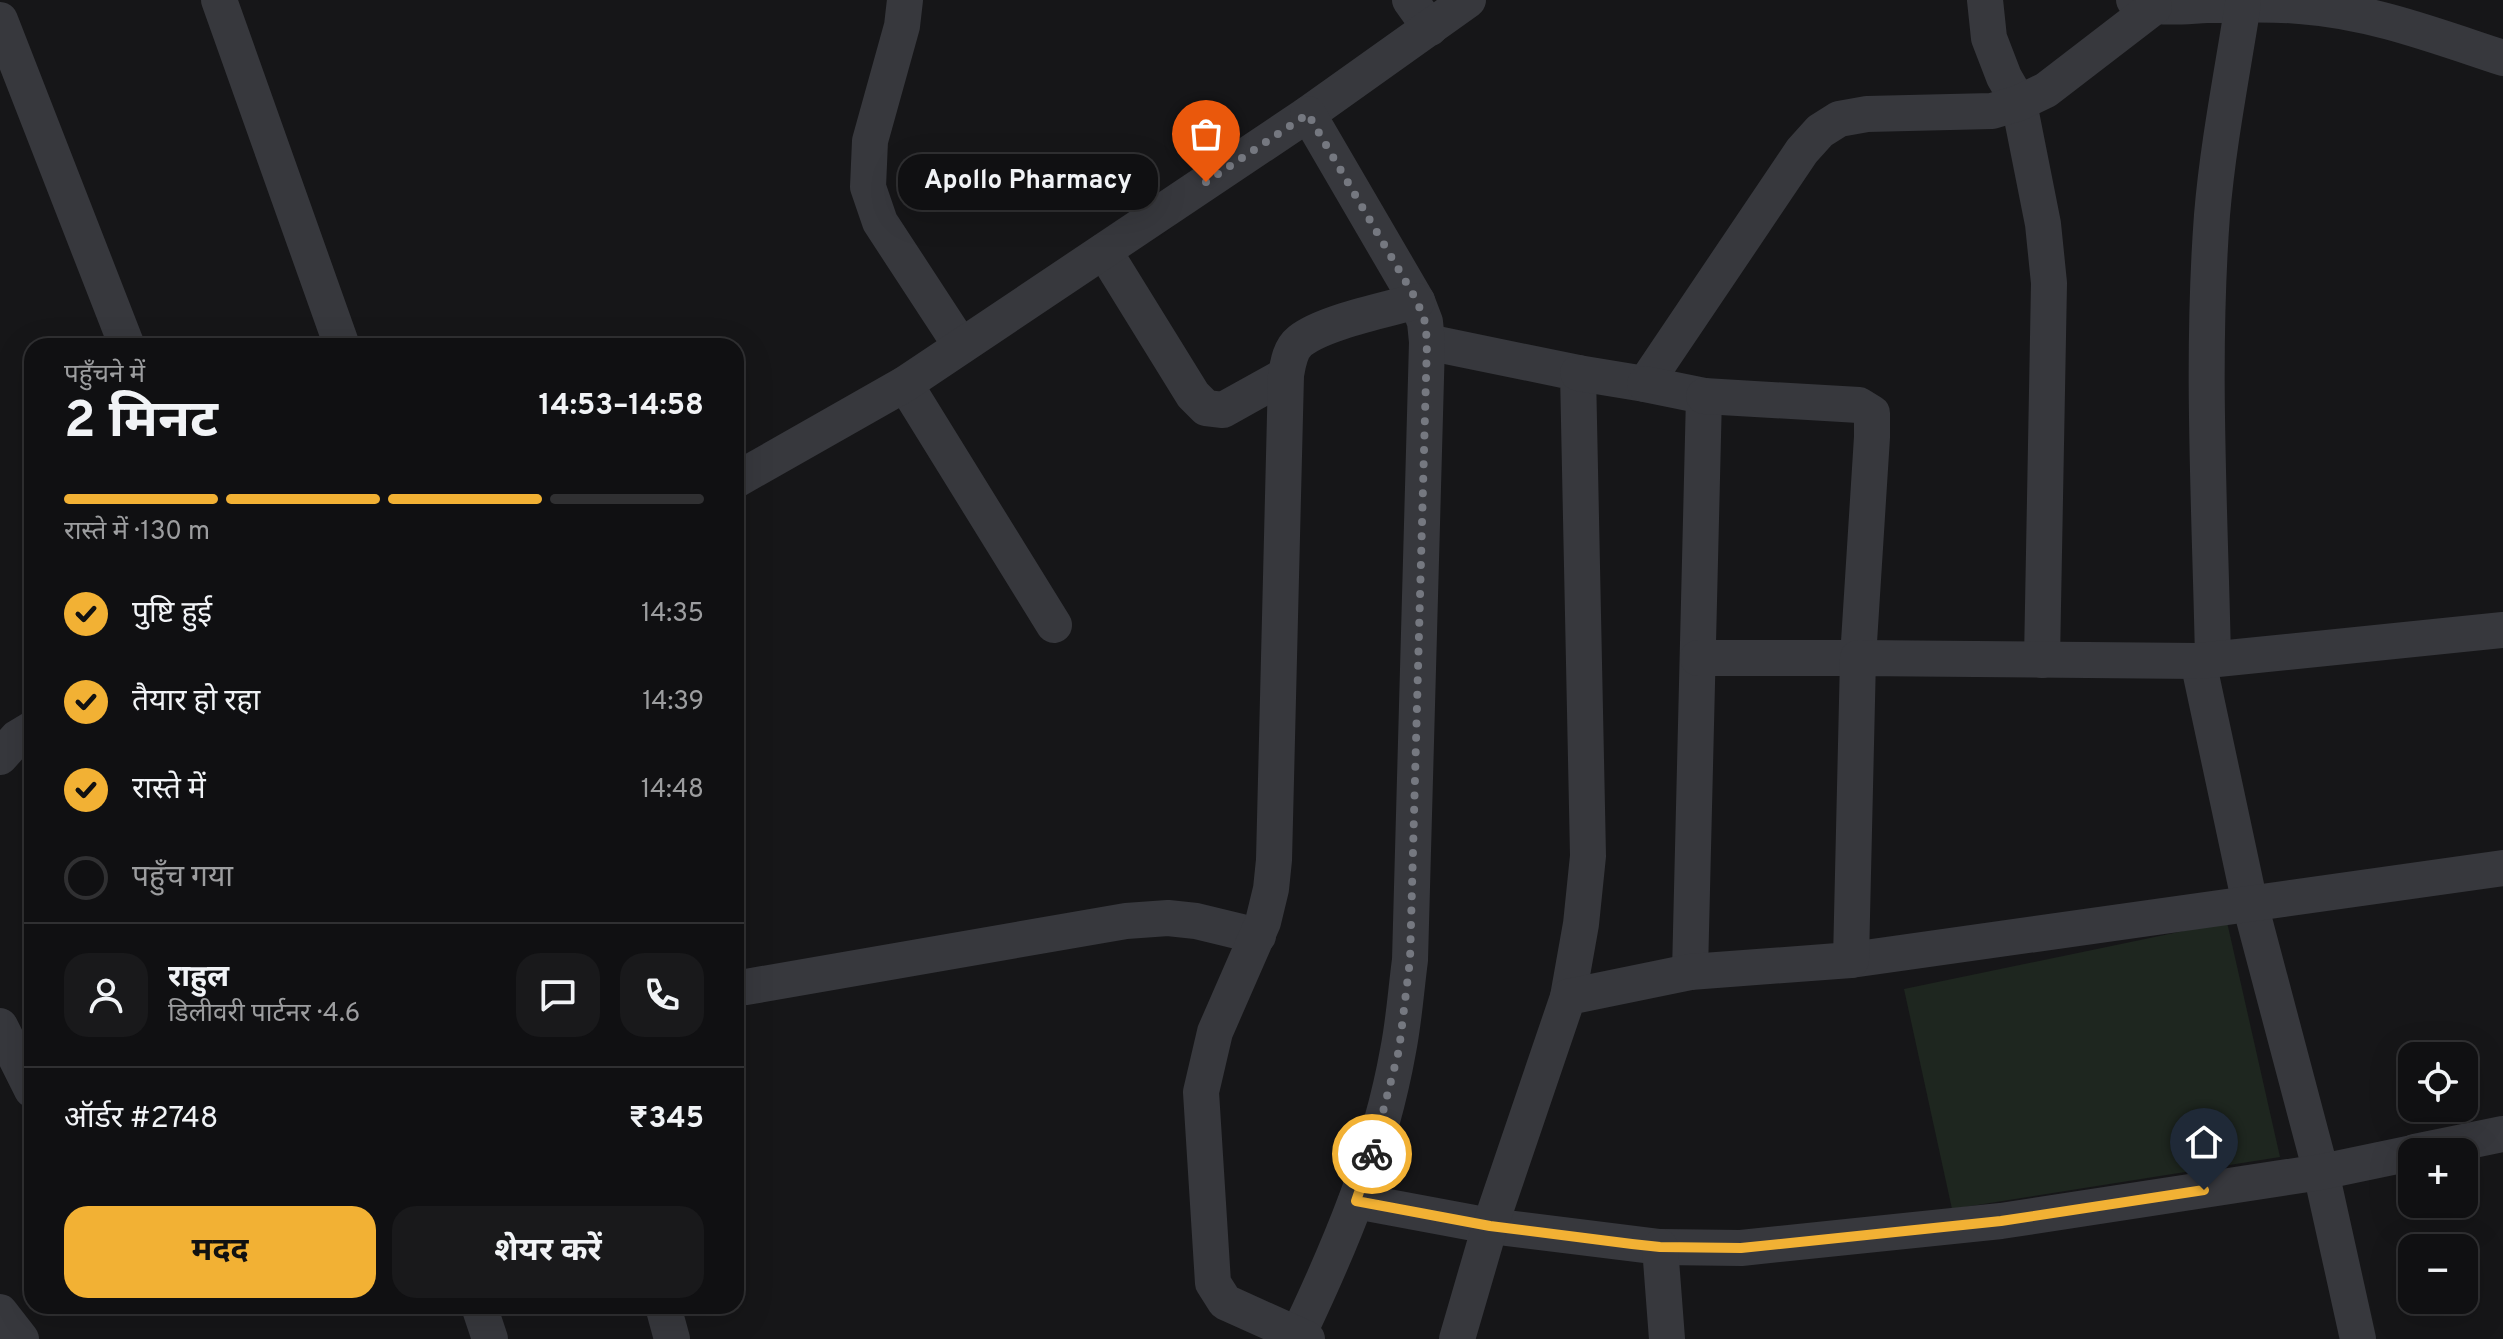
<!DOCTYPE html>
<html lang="hi">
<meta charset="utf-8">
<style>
body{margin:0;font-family:Overpass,"Noto Sans Devanagari",sans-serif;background:#19191b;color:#f1f3f6;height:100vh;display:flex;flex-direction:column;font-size:30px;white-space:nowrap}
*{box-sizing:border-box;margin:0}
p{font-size:26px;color:#9c9d9f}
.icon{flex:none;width:44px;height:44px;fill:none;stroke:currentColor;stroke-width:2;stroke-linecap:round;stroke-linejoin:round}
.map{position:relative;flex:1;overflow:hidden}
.panel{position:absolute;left:24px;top:338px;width:720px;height:976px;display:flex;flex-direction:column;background:#101012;border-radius:24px;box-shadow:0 8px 32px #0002,0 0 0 2px #303032}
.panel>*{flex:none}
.fabs{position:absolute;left:2398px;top:1042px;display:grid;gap:16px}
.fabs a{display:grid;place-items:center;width:80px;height:80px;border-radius:16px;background:#101012;box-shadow:0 8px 32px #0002,0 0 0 2px #303032;font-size:40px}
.pin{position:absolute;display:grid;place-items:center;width:68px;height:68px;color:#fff;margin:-82px -34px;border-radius:50% 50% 50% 0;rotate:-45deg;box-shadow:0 0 8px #0007}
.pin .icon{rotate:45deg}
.courier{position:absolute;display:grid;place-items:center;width:80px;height:80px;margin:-40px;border:6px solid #f2b134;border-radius:50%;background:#fff;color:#222;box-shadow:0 2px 10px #0007}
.bubble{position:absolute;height:56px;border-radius:24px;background:#101012;box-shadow:0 8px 32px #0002,0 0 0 2px #303032;font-size:26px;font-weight:700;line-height:56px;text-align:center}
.headline em{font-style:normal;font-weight:700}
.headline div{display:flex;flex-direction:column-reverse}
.headline{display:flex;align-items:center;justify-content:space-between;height:136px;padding:0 40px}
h1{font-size:52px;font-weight:700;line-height:60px}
.bar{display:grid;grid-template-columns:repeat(4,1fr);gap:12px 8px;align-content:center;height:96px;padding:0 40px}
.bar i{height:10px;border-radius:6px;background:#303032}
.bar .on{background:#f2b134}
.bar p{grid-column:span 4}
.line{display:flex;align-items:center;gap:20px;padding:0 40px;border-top:2px solid #303032}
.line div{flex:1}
.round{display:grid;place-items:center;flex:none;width:84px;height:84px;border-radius:24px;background:#19191b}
ol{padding:0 40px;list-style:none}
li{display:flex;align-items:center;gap:24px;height:88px}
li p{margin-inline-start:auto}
li .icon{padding:8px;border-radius:50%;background:#f2b134;color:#111;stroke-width:4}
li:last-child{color:#9c9d9f}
li i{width:44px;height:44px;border:4px solid #303032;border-radius:50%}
.action{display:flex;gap:16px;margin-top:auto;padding:16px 40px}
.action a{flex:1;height:92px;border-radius:24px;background:#f2b134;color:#111;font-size:32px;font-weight:700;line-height:92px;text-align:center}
.action a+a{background:#19191b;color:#f1f3f6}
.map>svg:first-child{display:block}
.green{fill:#1e261f}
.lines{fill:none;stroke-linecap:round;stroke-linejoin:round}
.minor{stroke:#37383d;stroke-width:36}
.done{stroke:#757880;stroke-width:8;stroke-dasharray:0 14.4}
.route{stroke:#f2b134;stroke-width:10}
</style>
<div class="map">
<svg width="2503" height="1339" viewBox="0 0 2503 1339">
<rect width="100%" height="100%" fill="#161618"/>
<polygon class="green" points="2227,922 2280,1157 1952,1209 1904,989"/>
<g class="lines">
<g class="minor">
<polyline points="219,0 342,346"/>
<polyline points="905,0 902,26 870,141 868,187 880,222 961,346"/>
<polyline points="1410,0 1430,28"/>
<polyline points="1985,0 1989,38 2004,77 2019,103 2043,224 2049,283 2042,660"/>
<path d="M2134,0C2157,10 2183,6 2207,5C2238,5 2269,3 2300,6C2371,11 2436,36 2503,58"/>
<polyline points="0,20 127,346"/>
<polyline points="1104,251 1193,395 1206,408 1223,410 1286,375"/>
<polyline points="1427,342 1578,373 1588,856 1581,924 1568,997"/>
<polyline points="1578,373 1645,384 1802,151 1820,131 1839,119 1867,114 1992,111 2019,103 2046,90 2154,7"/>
<polyline points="905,384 1054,625"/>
<polyline points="1645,384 1704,396 1690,972"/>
<polyline points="736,480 905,384 1308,114 1468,0"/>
<polyline points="1698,658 1858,658 1872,437 1872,413 1859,405 1704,396"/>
<path d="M2213,659C2210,511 2201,362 2212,215C2218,144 2232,74 2243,4"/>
<polyline points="2198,661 2250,904 2321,1172 2358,1339"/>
<polyline points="0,757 17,738 32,729"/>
<polyline points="1851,960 2503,868"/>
<polyline points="746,987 1126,921 1168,918 1196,921 1258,936"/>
<polyline points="0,1026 32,1090"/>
<polyline points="2415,1152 2503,1134"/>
<polyline points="1356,1201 1490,1226 1660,1247 1741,1248 2001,1221 2321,1172 2412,1153"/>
<polyline points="1660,1247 1667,1339"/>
<polyline points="479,1306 490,1339"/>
<polyline points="663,1306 672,1339"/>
<polyline points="0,1312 21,1339"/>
<path d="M1296,1339C1340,1247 1380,1152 1398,1051C1404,1021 1406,990 1410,960L1427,342L1425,322L1417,301L1308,114"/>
<path d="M1307,1339L1225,1302L1213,1283L1201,1092L1215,1032L1263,922L1271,889L1274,860L1286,375C1288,363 1290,349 1300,341C1324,322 1386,310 1417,301"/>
<polyline points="1457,1339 1490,1226 1568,997 1690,972 1851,960 1858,658 2198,661 2503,630"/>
</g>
</g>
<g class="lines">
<polyline class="done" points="1206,182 1308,114 1417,301 1425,322 1427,342 1410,960 1399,1050 1372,1154"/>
<polyline class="route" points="1372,1154 1356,1201 1490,1226 1632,1244 1660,1247 1741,1248 2001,1221 2204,1190"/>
</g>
</svg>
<div class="fabs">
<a><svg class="icon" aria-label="locate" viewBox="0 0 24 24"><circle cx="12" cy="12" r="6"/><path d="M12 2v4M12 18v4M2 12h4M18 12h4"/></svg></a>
<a>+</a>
<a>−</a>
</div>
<div class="pin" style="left:1206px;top:182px;background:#ea580c"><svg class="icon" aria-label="bag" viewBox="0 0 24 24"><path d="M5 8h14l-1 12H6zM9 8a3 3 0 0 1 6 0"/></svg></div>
<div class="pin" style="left:2204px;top:1190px;background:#1f2937"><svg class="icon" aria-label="home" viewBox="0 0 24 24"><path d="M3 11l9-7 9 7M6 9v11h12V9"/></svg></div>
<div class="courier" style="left:1372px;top:1154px"><svg class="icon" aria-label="bike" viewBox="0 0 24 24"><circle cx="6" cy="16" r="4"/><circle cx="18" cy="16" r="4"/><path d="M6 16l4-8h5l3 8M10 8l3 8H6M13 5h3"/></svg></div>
<div class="bubble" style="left:898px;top:154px;width:260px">Apollo Pharmacy</div>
<section class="panel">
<div class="headline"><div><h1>2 मिनट</h1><p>पहुँचने में</p></div><em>14:53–14:58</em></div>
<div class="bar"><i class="on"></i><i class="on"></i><i class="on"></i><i></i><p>रास्ते में · 130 m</p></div>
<ol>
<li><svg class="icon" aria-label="check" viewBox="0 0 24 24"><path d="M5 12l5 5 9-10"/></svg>पुष्टि हुई<p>14:35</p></li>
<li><svg class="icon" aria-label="check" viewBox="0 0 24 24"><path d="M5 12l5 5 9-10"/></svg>तैयार हो रहा<p>14:39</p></li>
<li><svg class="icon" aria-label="check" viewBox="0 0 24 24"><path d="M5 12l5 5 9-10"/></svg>रास्ते में<p>14:48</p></li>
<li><i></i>पहुँच गया</li>
</ol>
<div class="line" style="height:144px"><a class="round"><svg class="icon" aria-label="person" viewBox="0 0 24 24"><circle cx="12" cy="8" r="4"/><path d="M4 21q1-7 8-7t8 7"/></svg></a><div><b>राहुल</b><p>डिलीवरी पार्टनर · 4.6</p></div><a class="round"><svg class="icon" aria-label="chat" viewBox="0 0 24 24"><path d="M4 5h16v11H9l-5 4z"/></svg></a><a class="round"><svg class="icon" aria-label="phone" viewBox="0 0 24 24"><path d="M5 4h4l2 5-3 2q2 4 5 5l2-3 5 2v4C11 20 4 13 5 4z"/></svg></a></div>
<div class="line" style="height:104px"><div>ऑर्डर #2748</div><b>₹345</b></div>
<div class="action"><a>मदद</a><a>शेयर करें</a></div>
</section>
</div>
